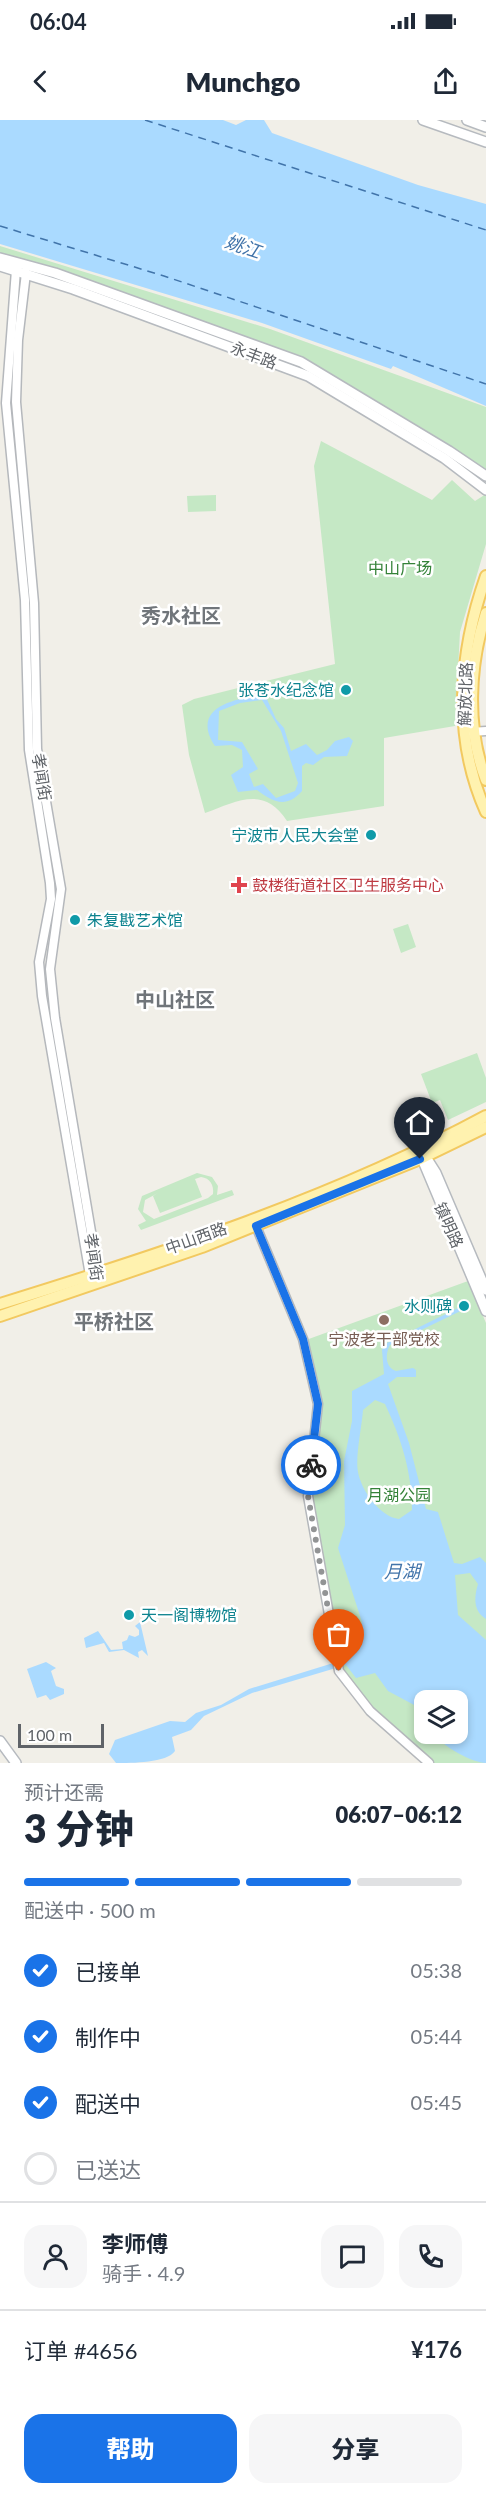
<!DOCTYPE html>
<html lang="zh">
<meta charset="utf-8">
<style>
body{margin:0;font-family:Lato,"Noto Sans SC",sans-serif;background:#f6f6f7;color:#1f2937;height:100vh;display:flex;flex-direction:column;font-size:22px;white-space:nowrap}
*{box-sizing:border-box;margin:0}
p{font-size:20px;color:#747a83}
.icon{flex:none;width:33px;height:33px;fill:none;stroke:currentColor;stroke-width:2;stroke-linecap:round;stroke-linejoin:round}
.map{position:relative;height:1643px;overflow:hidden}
.drawer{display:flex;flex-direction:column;background:#fff;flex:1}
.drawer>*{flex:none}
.tools{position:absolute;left:414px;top:1570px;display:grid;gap:12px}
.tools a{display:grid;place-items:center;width:54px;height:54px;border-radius:12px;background:#fff;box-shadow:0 3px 9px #0003;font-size:30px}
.scale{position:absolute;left:18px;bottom:15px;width:86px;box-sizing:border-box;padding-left:6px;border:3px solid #5f6368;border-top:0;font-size:16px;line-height:21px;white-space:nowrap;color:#5f6368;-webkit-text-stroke:4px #fff;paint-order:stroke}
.pin{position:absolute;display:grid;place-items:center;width:51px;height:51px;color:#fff;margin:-62px -26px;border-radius:50% 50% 50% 0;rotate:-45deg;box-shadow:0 0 6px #0007}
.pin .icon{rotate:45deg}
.courier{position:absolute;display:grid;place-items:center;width:60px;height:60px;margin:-30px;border:4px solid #1a73e8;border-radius:50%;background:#fff;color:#222;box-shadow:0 2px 8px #0007}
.headline em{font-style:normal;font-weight:800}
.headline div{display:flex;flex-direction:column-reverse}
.headline{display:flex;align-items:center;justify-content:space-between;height:102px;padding:0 24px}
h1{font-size:39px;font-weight:800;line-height:45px}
.bar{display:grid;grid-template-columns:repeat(4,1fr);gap:9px 6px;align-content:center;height:72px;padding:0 24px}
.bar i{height:8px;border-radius:4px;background:#e0e1e3}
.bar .on{background:#1a73e8}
.bar p{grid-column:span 4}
.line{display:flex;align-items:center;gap:15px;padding:0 24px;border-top:2px solid #e0e1e3}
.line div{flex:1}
.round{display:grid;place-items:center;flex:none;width:63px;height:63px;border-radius:18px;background:#f6f6f7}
ol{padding:0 24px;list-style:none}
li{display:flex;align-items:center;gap:18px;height:66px}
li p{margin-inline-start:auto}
li .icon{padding:6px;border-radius:50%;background:#1a73e8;color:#fff;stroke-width:4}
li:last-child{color:#747a83}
li i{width:33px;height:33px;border:3px solid #e0e1e3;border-radius:50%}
.cta{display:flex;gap:12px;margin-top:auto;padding:12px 24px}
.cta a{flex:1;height:69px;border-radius:18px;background:#1a73e8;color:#fff;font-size:24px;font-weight:800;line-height:69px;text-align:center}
.cta a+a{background:#f6f6f7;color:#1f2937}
.status{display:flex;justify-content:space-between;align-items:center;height:42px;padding:0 30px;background:#fff;direction:ltr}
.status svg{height:16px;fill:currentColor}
header{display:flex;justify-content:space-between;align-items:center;height:78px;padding:0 24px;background:#fff;font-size:27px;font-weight:800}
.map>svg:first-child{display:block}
.green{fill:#c5e8c5;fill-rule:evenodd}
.water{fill:#aadaff;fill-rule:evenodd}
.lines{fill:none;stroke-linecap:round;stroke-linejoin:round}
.ferry{stroke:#4174aa;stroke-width:1.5;stroke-dasharray:8 6;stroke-linecap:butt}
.tertiary-casing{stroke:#b5b8bc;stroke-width:11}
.secondary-casing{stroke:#b6babf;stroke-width:12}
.primary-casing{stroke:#f2c960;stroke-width:14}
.tertiary{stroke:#fff;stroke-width:8}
.secondary{stroke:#fff;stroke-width:9}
.primary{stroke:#fff2af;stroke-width:10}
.done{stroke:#929495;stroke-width:6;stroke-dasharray:0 10.8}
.route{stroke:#1a73e8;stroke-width:8}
.culture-dot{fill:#0f9aa8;stroke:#fff;stroke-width:2}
.health-dot{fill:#e0444e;stroke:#fff;stroke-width:2}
.education-dot{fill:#8d6e63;stroke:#fff;stroke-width:2}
.labels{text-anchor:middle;stroke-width:5;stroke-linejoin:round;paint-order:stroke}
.street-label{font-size:16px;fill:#5f6368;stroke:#fff}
.park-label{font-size:16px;fill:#348238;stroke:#fff}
.culture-label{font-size:16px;fill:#0d838f;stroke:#fff;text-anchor:end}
.health-label{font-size:16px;fill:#be3a42;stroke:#fff;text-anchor:start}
.education-label{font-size:16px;fill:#785e54;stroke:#fff}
.water-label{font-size:18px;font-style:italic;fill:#4174aa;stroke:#fff}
.quarter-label{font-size:20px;font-weight:bold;fill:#70757a;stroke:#fff}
</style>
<div class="status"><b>06:04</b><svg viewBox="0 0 49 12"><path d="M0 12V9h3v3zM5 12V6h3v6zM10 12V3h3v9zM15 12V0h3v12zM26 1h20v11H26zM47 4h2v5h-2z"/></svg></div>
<header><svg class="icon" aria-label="back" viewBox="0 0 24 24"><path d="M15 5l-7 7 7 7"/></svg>Munchgo<svg class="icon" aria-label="share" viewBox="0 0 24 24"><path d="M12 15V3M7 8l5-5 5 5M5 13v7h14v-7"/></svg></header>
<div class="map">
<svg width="486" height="1643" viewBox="0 0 486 1643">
<rect width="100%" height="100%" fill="#f1efe8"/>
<g class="green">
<polygon points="0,126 270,209 486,287 486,350 309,246 0,137"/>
<path d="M321,321L432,380L452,360L475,381L486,374V424L460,512L455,606L384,618V686L287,701C264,665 237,681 205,693L189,635L182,585L194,579L335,544L314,346Z"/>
<polygon points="216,375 216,391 188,392 187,376"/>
<polygon points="408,804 416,827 401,833 393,809"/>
<polygon points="477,933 486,958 486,982 448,1000 440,980 432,983 421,954"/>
<path d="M197,1053L212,1057L218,1066L217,1075L232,1070L234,1075L141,1110L138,1105L146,1101L138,1089L142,1076ZM201,1057C210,1058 214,1065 213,1074L208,1078L154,1099L143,1092L145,1080L158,1073L153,1076L160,1093L202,1077L195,1059Z"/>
<path d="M468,1161L486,1203V1643H433C397,1614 358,1581 338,1538L310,1376L319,1284L306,1220ZM424,1581H458V1614H424Z"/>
</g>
<g class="water">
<polygon points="0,0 223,0 236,5 246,0 264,0 272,13 418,65 486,84 486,286 393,246 391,249 262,203 0,124"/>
<path d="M265,575L276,599L284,608L291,631L306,624L317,635L327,630L335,621L349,617L353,621L347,636L324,637L313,645L306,643L302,646V671C286,689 273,682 257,670L238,672L231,655L243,647L242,630L232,625L215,626C189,587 237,578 265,575ZM262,580L281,611L298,663L295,671L276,678L263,664L254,667L249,654L258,649L242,622L218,620L219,591L240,583Z"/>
<path d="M466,1184L471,1186L390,1225C385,1234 385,1247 396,1251L413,1248L416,1250V1257H397L388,1264L409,1323L426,1389L438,1392L454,1443L462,1444L480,1437L486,1443V1499C473,1491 474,1477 478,1464L470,1453L455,1455L458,1495L486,1520V1643C473,1643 441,1626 435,1614H458V1581H424V1597L416,1586L388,1571L375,1553L356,1558L346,1545L252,1573L204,1596L191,1610L172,1617L175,1631C167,1643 132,1643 116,1643L109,1634L115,1620L170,1601L185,1602L196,1593L221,1585L249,1569L343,1540L357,1530V1514L362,1502L338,1428L345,1405L344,1341L352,1301V1271L384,1254L382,1230L385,1224ZM375,1280L385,1284C401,1318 412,1352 412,1390L399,1399C380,1397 361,1370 358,1352C355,1337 362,1306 363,1290Z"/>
<polygon points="140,1502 148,1536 142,1530 138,1532 139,1538 124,1530 109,1532 104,1523 86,1528 84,1518 98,1511 111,1530 123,1529 122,1522 127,1520 129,1515 135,1517 139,1515 139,1510 135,1506"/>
<polygon points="46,1542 56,1548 51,1551 56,1566 64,1569 64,1574 50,1580 46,1575 37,1578 27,1549"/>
</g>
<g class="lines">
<g class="ferry">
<polyline points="145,0 486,110"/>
<polyline points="0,106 164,156 486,264"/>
</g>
<g class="tertiary-casing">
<g id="tertiary">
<polyline points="16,150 6,283 25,480 29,630 50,763 51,779 39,842 42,876 91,1161"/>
<polyline points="26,153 18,220 16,282 34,483 37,629 61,769 50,849 55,898 99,1159"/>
<polyline points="470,612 486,611"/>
<polyline points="256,1106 303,1219 318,1284 308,1376 339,1551 370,1591 429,1643"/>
</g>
</g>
<g class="secondary-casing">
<g id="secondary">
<polyline points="423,0 486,22"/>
<polyline points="467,0 486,7"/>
<polyline points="0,138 55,153 301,242 449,331 486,356"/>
<polyline points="0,146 73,169 308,256 444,338 486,370"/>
<polyline points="422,1031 436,1053 486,1170"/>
<polyline points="420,1034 486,1191"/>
<polyline points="0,1621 16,1643"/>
</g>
</g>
<g class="primary-casing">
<g id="primary">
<path d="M486,456C459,533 452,616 486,692"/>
<path d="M486,493C469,545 466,608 486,660"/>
<path d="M0,1184C165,1133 334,1078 486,996"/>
<polyline points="0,1196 202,1127 420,1039 486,1007"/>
</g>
</g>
<use href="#tertiary" class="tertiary"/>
<use href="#secondary" class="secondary"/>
<use href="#primary" class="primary"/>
</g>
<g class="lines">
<polyline class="done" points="311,1345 308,1376 339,1551"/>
<polyline class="route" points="311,1345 318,1284 303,1219 256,1106 420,1039"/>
</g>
<g class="culture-dot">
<circle cx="346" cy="570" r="6"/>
<circle cx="371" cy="715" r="6"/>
<circle cx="75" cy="800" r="6"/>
<circle cx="464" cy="1186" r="6"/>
<circle cx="129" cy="1495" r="6"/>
</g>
<path class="health-dot" d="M236 756h6v6h6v6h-6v6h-6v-6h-6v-6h6z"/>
<circle class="education-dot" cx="384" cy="1200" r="6"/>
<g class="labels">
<g class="street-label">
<text transform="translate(254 235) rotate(21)" y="6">永丰路</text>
<text transform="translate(465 574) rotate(-88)" y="6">解放北路</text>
<text transform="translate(42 657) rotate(81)" y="6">孝闻街</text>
<text transform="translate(449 1105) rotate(66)" y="6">镇明路</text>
<text transform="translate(196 1118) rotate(-20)" y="6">中山西路</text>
<text transform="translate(94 1137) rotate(82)" y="6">孝闻街</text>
</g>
<g class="park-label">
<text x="400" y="454">中山广场</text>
<text x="399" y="1381">月湖公园</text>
</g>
<g class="culture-label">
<text x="334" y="576">张苍水纪念馆</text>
<text x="359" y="721">宁波市人民大会堂</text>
<text x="87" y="806" text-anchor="start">朱复戡艺术馆</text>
<text x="452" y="1192">水则碑</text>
<text x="141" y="1501" text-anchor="start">天一阁博物馆</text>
</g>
<g class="health-label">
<text x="252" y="771">鼓楼街道社区卫生服务中心</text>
</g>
<g class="education-label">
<text x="384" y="1225">宁波老干部党校</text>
</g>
<g class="water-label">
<text transform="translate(243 127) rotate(19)" y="6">姚江</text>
<text x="402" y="1458">月湖</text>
</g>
<g class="quarter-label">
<text x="181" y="503">秀水社区</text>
<text x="175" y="887">中山社区</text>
<text x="114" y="1209">平桥社区</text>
</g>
</g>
</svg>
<div class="tools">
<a><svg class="icon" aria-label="layers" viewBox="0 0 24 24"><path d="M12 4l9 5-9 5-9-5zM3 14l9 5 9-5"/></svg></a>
</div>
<div class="scale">100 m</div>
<div class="pin" style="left:339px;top:1551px;background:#ea580c"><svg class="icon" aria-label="bag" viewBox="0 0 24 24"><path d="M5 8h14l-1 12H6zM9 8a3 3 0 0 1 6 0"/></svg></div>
<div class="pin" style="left:420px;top:1039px;background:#1f2937"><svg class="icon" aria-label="home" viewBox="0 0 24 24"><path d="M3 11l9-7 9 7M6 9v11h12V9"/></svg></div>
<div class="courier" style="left:311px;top:1345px"><svg class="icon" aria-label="bike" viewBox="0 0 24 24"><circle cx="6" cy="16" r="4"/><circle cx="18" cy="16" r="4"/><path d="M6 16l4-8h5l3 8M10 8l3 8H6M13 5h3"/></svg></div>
</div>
<section class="drawer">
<div class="headline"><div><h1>3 分钟</h1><p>预计还需</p></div><em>06:07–06:12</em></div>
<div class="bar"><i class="on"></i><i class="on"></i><i class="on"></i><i></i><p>配送中 · 500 m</p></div>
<ol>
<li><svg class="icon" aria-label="check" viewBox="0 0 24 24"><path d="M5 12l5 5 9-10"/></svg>已接单<p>05:38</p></li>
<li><svg class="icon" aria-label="check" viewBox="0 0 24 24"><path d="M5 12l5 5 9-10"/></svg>制作中<p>05:44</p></li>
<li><svg class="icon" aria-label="check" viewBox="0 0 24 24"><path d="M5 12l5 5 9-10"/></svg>配送中<p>05:45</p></li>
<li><i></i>已送达</li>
</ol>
<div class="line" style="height:108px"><a class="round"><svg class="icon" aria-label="person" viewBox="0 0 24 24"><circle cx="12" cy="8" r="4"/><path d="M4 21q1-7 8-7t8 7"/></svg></a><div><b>李师傅</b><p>骑手 · 4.9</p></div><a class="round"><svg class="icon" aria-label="chat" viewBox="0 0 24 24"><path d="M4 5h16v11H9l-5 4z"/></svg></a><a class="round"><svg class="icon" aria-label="phone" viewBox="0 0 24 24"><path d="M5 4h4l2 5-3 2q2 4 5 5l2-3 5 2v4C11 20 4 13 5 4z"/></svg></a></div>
<div class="line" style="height:78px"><div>订单 #4656</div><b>¥176</b></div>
<div class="cta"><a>帮助</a><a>分享</a></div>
</section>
